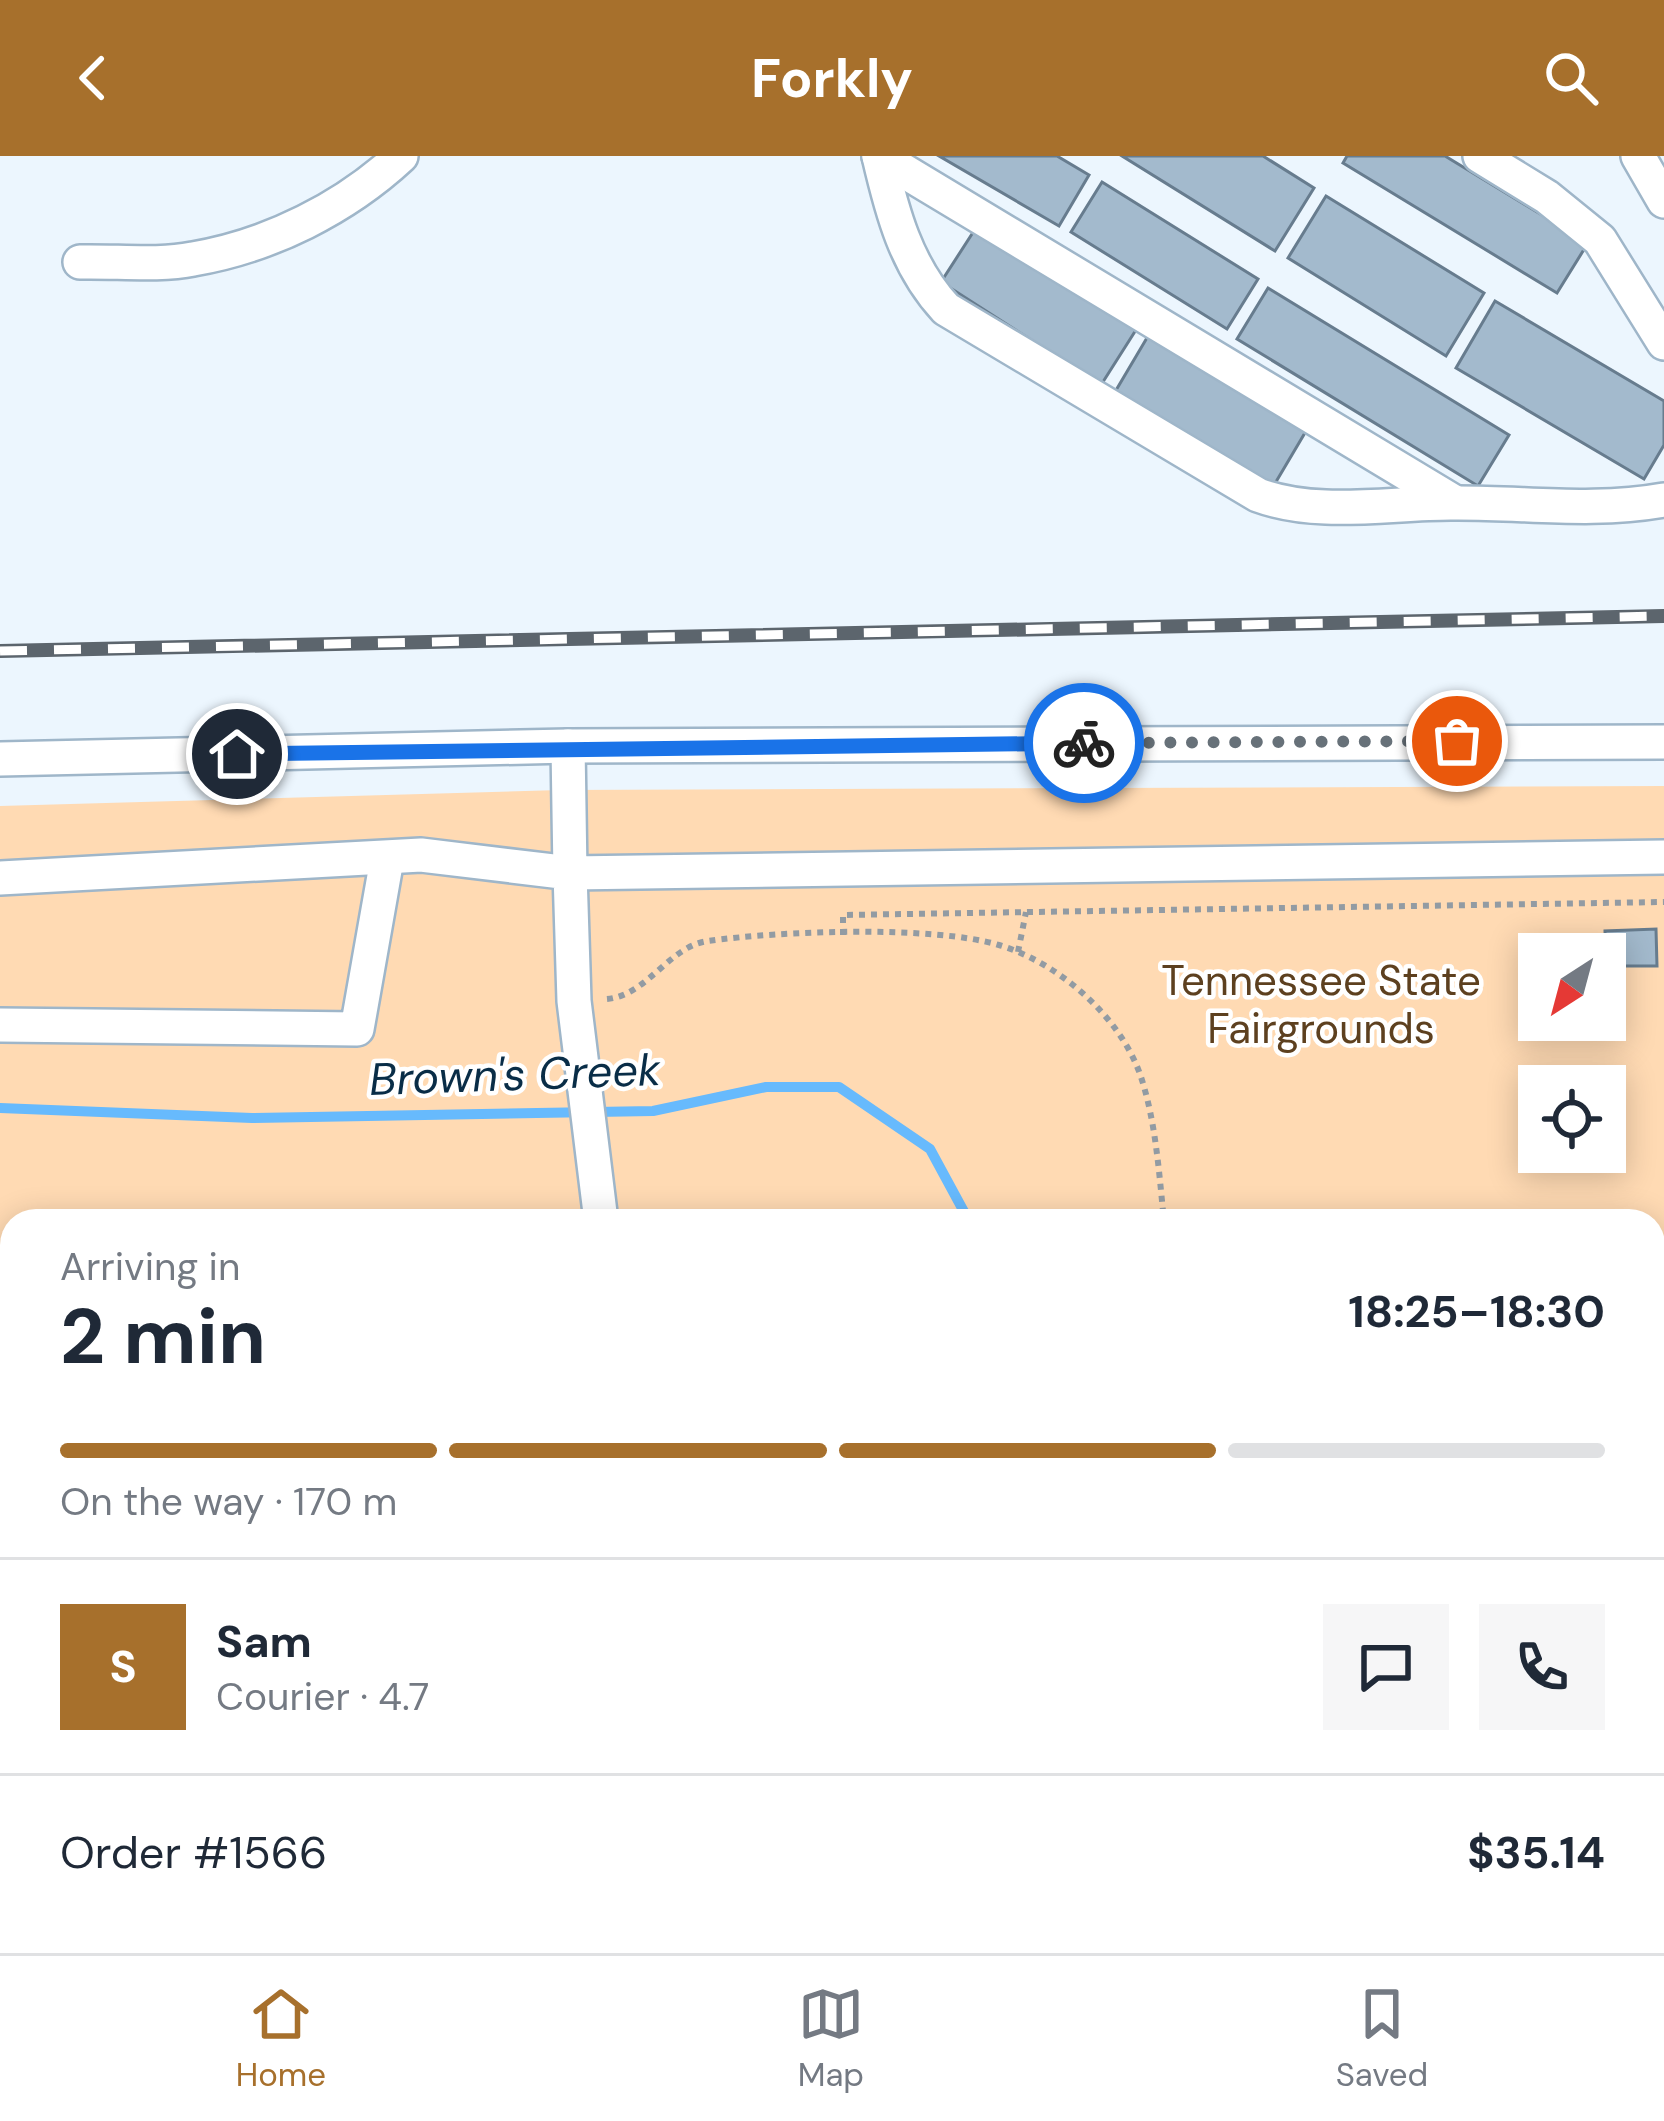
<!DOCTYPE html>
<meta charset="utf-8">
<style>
body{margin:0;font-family:"DM Sans",sans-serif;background:#f6f6f7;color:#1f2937;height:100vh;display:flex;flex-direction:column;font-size:45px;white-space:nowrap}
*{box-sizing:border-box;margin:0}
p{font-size:39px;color:#747a83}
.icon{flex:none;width:66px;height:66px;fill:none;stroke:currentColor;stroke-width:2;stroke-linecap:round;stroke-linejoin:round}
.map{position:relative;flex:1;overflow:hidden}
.details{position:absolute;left:0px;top:1053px;width:1665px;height:744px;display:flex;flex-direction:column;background:#fff;border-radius:36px 36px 0 0;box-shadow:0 6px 30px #0003}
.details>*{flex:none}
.needle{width:78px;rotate:216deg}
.fabs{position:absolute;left:1518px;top:777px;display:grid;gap:24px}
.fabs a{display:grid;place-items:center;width:108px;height:108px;border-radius:0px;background:#fff;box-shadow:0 6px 30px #0003;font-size:60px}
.pin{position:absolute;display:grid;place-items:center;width:102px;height:102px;color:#fff;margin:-51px;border:6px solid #fff;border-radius:50%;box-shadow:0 3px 12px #0007}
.courier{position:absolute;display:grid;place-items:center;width:120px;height:120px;margin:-60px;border:9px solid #1a73e8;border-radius:50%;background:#fff;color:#222;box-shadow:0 3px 15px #0007}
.summary em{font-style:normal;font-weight:700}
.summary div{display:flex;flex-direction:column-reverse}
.summary{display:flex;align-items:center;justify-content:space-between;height:204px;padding:0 60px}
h1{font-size:78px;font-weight:700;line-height:90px}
.bar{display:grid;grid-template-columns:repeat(4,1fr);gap:18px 12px;align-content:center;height:144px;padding:0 60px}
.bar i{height:15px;border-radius:9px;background:#e0e1e3}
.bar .selected{background:#a7702c}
.bar p{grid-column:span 4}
.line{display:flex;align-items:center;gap:30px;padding:0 60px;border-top:3px solid #e0e1e3}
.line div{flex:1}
.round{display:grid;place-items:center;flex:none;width:126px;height:126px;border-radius:0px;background:#f6f6f7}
header{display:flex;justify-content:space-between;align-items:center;height:156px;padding:0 60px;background:#a7702c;color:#fff;font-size:54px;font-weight:700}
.tabs{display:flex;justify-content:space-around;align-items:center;height:168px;border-top:3px solid #e0e1e3;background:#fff;font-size:33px;color:#747a83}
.tabs a{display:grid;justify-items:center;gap:6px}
.tabs .selected{color:#a7702c}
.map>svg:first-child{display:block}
.green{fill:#ffdab3;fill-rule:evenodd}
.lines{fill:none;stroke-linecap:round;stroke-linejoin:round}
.stream{stroke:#67bafd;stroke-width:10}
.building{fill:#a3bacd;stroke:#677c8e;stroke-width:3}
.minor-casing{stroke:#9fb6c9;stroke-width:38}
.path{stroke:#929ba3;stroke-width:6;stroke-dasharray:6 6;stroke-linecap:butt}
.minor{stroke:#fff;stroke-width:33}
.rail-casing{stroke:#5c656d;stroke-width:14}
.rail{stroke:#fff;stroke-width:9;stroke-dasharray:27;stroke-linecap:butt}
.done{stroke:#677179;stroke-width:12;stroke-dasharray:0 21.6}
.route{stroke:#1a73e8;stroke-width:15}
.labels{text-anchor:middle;stroke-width:9;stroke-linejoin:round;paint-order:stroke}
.park-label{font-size:42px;fill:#5d401f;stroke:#fff}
.water-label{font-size:45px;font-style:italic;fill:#092d47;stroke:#fff}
</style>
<header><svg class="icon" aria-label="back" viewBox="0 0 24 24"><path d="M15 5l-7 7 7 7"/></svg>Forkly<svg class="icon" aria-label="search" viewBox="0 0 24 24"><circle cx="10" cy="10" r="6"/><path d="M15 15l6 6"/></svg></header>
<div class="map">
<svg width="1664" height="1797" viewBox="0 0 1664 1797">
<rect width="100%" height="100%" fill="#ecf6fe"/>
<path class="green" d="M1664,630V1797H0V650L560,634ZM1539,798H1605V864H1539ZM1539,930H1605V996H1539ZM12,1065H1653V1785H12Z"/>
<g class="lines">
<g class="stream">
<polyline points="0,952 252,962 653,955 766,931 839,931 930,993 969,1065"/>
<polyline points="1653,1520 1664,1521"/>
</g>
</g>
<g class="building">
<polygon points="939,0 1057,0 1089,19 1059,70"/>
<polygon points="1122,0 1263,0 1314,32 1275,95"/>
<polygon points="1347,0 1445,0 1588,87 1557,137 1343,7"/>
<polygon points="1102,26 1258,123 1227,173 1071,76"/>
<polygon points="1326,40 1484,137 1446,200 1288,102"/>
<polygon points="981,64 1141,166 1101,229 941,126"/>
<polygon points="1268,132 1509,279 1478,330 1237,183"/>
<polygon points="1495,145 1664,245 1664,289 1644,323 1456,212"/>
<polygon points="1151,175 1309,270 1270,336 1112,241"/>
<polygon points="1656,773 1657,810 1606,810 1605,775"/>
</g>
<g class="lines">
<g class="minor-casing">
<g id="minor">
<path d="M879,0C892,56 906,110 946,153L1258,339C1318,361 1387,347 1451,347C1523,346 1592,357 1664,344"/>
<polyline points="879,0 1454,346"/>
<polyline points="1480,0 1547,41 1600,84 1664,187"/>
<polyline points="1638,0 1664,45"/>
<path d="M80,106C117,105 158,110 193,103C270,90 345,52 401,0"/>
<polyline points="568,590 570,717 1664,701"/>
<polyline points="0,603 568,590 1664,586"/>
<polyline points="0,722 421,699 570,717 574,845 601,1065"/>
<polyline points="0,869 357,873 387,703"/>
<polyline points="1653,1395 1664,1393"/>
<polyline points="0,1460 12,1473"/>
<polyline points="1653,1690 1664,1694"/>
<polyline points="146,1785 153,1797"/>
<polyline points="1369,1785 1382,1797"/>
<polyline points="391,1797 394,1785"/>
<polyline points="1132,1797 1156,1785"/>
<polyline points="1522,1797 1526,1785"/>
</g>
</g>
<g class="path">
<polyline points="843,779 843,759 1664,746"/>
<polyline points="1018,796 1026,756"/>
<path d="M607,843C648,839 669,790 708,785C779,775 932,769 999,789C1059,807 1121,861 1141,921C1156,967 1159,1017 1164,1065"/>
<polyline points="841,1797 842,1785"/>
<polyline points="957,1797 973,1785"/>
</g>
<use href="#minor" class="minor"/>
<g class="rail-casing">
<polyline id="rail" points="0,495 1664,460"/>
</g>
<use href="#rail" class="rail"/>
</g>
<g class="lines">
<polyline class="done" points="1084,587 1457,585"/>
<polyline class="route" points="237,598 1084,587"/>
</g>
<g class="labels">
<g class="park-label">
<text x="1321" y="839">Tennessee State<tspan x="1321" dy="48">Fairgrounds</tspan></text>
</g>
<g class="water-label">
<text transform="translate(515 918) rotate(-2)" y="16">Brown's Creek</text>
</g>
</g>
</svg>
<div class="fabs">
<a><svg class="needle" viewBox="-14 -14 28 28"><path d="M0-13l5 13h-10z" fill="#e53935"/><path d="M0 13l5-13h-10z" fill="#747a83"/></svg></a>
<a><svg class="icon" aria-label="locate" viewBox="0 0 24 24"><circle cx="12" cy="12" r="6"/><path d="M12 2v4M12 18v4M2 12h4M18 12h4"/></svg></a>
</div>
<div class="pin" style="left:1457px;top:585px;background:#ea580c"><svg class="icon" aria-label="bag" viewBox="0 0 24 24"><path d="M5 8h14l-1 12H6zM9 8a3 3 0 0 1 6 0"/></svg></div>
<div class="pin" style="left:237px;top:598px;background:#1f2937"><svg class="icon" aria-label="home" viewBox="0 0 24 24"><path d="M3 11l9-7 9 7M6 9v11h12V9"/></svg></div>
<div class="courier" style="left:1084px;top:587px"><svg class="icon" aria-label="bike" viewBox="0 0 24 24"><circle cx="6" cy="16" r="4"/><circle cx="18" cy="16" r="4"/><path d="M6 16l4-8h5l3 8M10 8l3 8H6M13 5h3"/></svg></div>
<section class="details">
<div class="summary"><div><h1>2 min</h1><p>Arriving in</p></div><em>18:25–18:30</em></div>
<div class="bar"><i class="selected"></i><i class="selected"></i><i class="selected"></i><i></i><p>On the way · 170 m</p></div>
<div class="line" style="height:216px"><b class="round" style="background:#a7702c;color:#fff">S</b><div><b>Sam</b><p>Courier · 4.7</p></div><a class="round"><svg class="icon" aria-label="chat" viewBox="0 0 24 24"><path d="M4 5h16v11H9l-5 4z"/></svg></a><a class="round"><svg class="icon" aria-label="phone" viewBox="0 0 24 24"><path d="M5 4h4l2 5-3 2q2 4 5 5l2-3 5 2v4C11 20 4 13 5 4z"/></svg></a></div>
<div class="line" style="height:156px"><div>Order #1566</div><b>$35.14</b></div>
</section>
</div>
<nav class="tabs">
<a class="selected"><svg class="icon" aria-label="home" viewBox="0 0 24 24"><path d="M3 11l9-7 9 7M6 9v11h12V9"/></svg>Home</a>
<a><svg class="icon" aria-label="map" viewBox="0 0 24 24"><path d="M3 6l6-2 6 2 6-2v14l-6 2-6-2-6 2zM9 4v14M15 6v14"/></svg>Map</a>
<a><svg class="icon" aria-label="saved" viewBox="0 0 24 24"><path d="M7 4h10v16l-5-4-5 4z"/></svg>Saved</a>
</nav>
